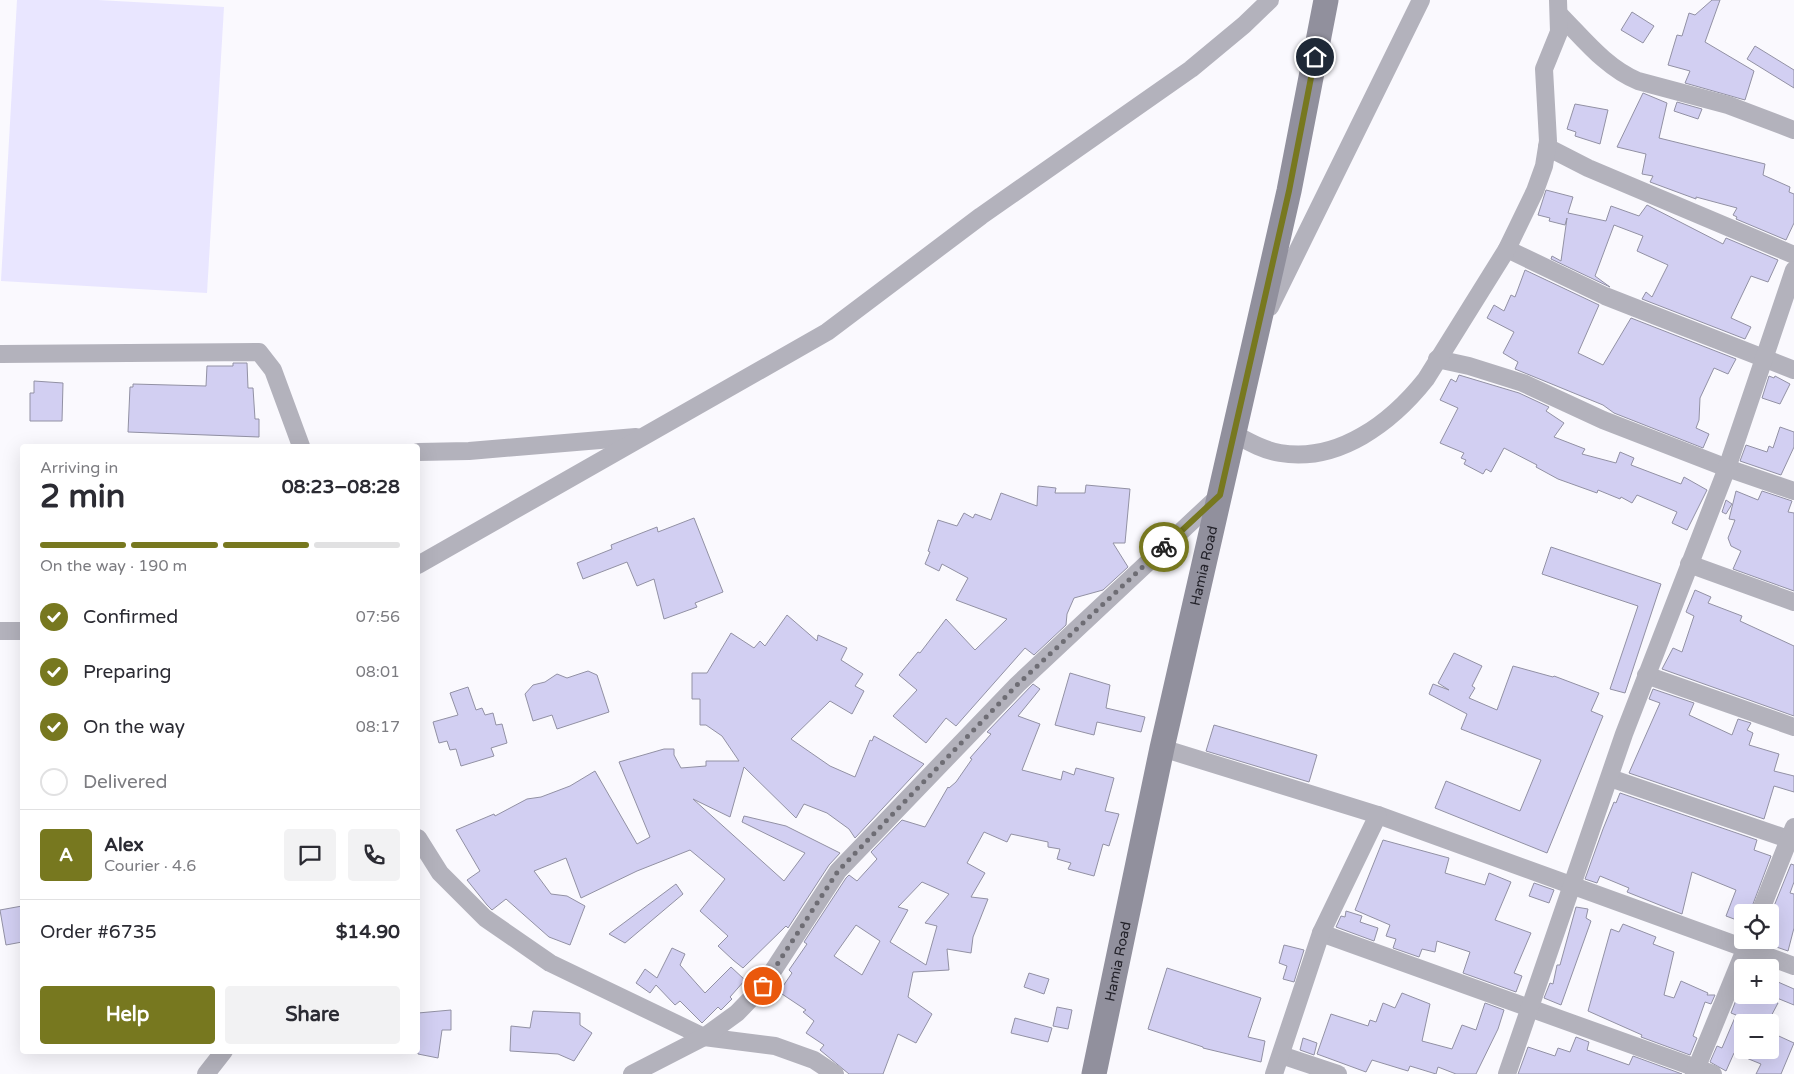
<!DOCTYPE html>
<meta charset="utf-8">
<style>
body{margin:0;font-family:"Varela Round",sans-serif;background:#f2f2f3;color:#2b2b33;height:100vh;display:flex;flex-direction:column;font-size:19px;white-space:nowrap}
*{box-sizing:border-box;margin:0}
p{font-size:16px;color:#7c7c81}
.icon{flex:none;width:28px;height:28px;fill:none;stroke:currentColor;stroke-width:2;stroke-linecap:round;stroke-linejoin:round}
.map{position:relative;flex:1;overflow:hidden}
.details{position:absolute;left:20px;top:444px;width:400px;height:610px;display:flex;flex-direction:column;background:#fff;border-radius:5px;box-shadow:0 5px 20px #0002}
.details>*{flex:none}
.tools{position:absolute;left:1734px;top:904px;display:grid;gap:10px}
.tools a{display:grid;place-items:center;width:45px;height:45px;border-radius:5px;background:#fff;box-shadow:0 5px 20px #0002;font-size:25px}
.pin{position:absolute;display:grid;place-items:center;width:42px;height:42px;color:#fff;margin:-21px;border:2px solid #fff;border-radius:50%;box-shadow:0 1px 5px #0007}
.courier{position:absolute;display:grid;place-items:center;width:50px;height:50px;margin:-25px;border:4px solid #77781f;border-radius:50%;background:#fff;color:#222;box-shadow:0 1px 6px #0007}
.overview em{font-style:normal;font-weight:700}
.overview div{display:flex;flex-direction:column-reverse}
.overview{display:flex;align-items:center;justify-content:space-between;height:85px;padding:0 20px}
h1{font-size:32px;font-weight:700;line-height:38px}
.bar{display:grid;grid-template-columns:repeat(4,1fr);gap:8px 5px;align-content:center;height:60px;padding:0 20px}
.bar i{height:6px;border-radius:4px;background:#e1e1e2}
.bar .active{background:#77781f}
.bar p{grid-column:span 4}
.line{display:flex;align-items:center;gap:12px;padding:0 20px;border-top:1px solid #e1e1e2}
.line div{flex:1}
.round{display:grid;place-items:center;flex:none;width:52px;height:52px;border-radius:5px;background:#f2f2f3}
ol{padding:0 20px;list-style:none}
li{display:flex;align-items:center;gap:15px;height:55px}
li p{margin-inline-start:auto}
li .icon{padding:5px;border-radius:50%;background:#77781f;color:#fff;stroke-width:4}
li:last-child{color:#7c7c81}
li i{width:28px;height:28px;border:2px solid #e1e1e2;border-radius:50%}
.cta{display:flex;gap:10px;margin-top:auto;padding:10px 20px}
.cta a{flex:1;height:58px;border-radius:5px;background:#77781f;color:#fff;font-size:20px;font-weight:700;line-height:58px;text-align:center}
.cta a+a{background:#f2f2f3;color:#2b2b33}
.map>svg:first-child{display:block}
.green{fill:#e9e6ff}
.building{fill:#d2cff2;stroke:#9291a4;fill-rule:evenodd}
.lines{fill:none;stroke-linecap:round;stroke-linejoin:round}
.street{stroke:#b3b2bc;stroke-width:18}
.secondary{stroke:#91909d;stroke-width:25}
.done{stroke:#6e6d74;stroke-width:5;stroke-dasharray:0 9}
.route{stroke:#77781f;stroke-width:6}
.labels{text-anchor:middle;stroke-width:4;stroke-linejoin:round;paint-order:stroke}
.street-label{font-size:14px;fill:#222129;stroke:#fff}
</style>
<div class="map">
<svg width="1794" height="1074" viewBox="0 0 1794 1074">
<rect width="100%" height="100%" fill="#faf9fe"/>
<polygon class="green" points="17,0 98,0 224,7 207,293 1,281"/>
<g class="building">
<polygon points="1712,0 1720,0 1705,42 1754,71 1745,100 1685,83 1690,71 1668,65 1677,35 1682,36 1689,13 1695,15"/>
<polygon points="1632,12 1654,26 1643,43 1621,30"/>
<polygon points="1755,46 1794,70 1794,88 1747,59"/>
<polygon points="1643,93 1667,103 1659,138 1765,164 1763,175 1790,187 1789,192 1794,194 1794,223 1786,240 1736,219 1737,217 1733,215 1737,208 1696,197 1696,199 1650,182 1653,176 1642,174 1646,154 1617,147"/>
<polygon points="1677,102 1702,109 1698,119 1674,111"/>
<polygon points="1575,104 1608,110 1600,144 1575,136 1576,132 1567,129"/>
<polygon points="1546,190 1573,197 1568,213 1606,221 1611,206 1639,216 1647,205 1723,244 1726,238 1778,260 1768,282 1751,276 1731,318 1751,327 1745,339 1642,299 1646,292 1652,297 1668,265 1637,251 1643,236 1614,225 1595,276 1610,287 1551,259 1552,256 1561,261 1567,218 1565,225 1549,221 1550,218 1538,215"/>
<polygon points="1525,270 1599,305 1578,353 1603,365 1631,318 1736,359 1728,374 1714,368 1700,398 1699,420 1696,428 1709,434 1703,448 1614,413 1603,405 1515,369 1518,362 1503,353 1514,332 1487,318 1494,305 1504,311 1511,295 1515,297"/>
<polygon points="233,363 247,363 248,388 253,388 255,419 259,419 259,437 128,432 130,387 133,387 133,384 206,386 207,366 233,366"/>
<polygon points="1459,375 1519,393 1549,407 1546,411 1564,423 1554,437 1585,449 1582,454 1616,463 1620,452 1634,458 1631,465 1681,484 1684,477 1707,490 1687,530 1672,523 1677,512 1637,495 1632,503 1621,497 1620,499 1598,490 1597,493 1558,479 1536,467 1537,465 1504,448 1491,472 1486,469 1483,474 1464,464 1466,460 1461,458 1464,453 1440,443 1458,408 1440,400 1451,379 1456,382"/>
<polygon points="1769,376 1774,378 1775,376 1790,384 1780,404 1762,398"/>
<polygon points="34,381 63,383 62,421 30,421 30,393 34,393"/>
<polygon points="1780,427 1794,432 1794,447 1781,475 1740,461 1746,445 1767,452 1769,446 1773,448"/>
<polygon points="1086,485 1130,489 1125,543 1113,543 1128,567 1103,590 1074,598 1067,614 1066,625 1034,655 1025,648 956,726 946,718 926,743 893,716 917,690 899,675 918,652 920,653 946,619 975,650 1007,619 956,600 968,578 942,564 939,571 925,564 930,552 928,551 938,520 957,526 964,513 973,518 975,514 991,520 1001,493 1037,506 1038,486 1056,488 1055,493 1085,493"/>
<polygon points="1736,491 1758,500 1762,491 1792,501 1788,512 1794,513 1794,591 1733,569 1741,551 1731,546 1728,538 1735,520 1729,519"/>
<polygon points="1726,500 1732,504 1726,514 1722,512"/>
<polygon points="694,518 723,592 695,603 697,607 664,619 654,579 637,586 627,562 583,579 577,563 612,549 611,545 657,527 658,532"/>
<polygon points="1551,547 1661,584 1625,693 1610,689 1638,606 1542,574"/>
<polygon points="1695,590 1711,597 1708,603 1742,616 1740,621 1794,646 1794,716 1662,669 1673,648 1682,652 1694,616 1686,612"/>
<polygon points="787,615 817,641 818,635 847,648 841,660 863,674 855,686 864,691 852,714 830,701 791,739 830,766 855,777 870,740 872,741 874,736 924,764 855,838 849,829 827,813 804,804 796,818 744,767 730,817 693,799 784,881 805,853 742,822 744,816 786,826 840,853 829,865 788,928 786,926 743,968 733,960 718,946 728,936 700,911 725,879 690,850 637,871 581,898 566,858 534,871 551,894 567,896 585,906 570,945 549,937 506,899 492,910 487,905 467,880 480,871 456,830 494,814 495,816 527,799 541,797 570,786 595,771 637,844 650,837 619,762 664,749 674,749 674,755 681,768 706,766 706,761 739,761 722,736 706,725 700,725 700,699 692,699 692,673 707,673 731,633 754,648 760,641 765,646"/>
<polygon points="1454,653 1482,666 1472,686 1475,688 1469,698 1497,710 1513,666 1553,677 1554,676 1599,693 1591,711 1603,716 1547,853 1435,808 1446,781 1520,811 1541,760 1461,729 1467,714 1429,694 1433,684 1449,690 1438,683"/>
<polygon points="588,671 597,675 609,712 557,729 552,715 533,721 525,694 533,685 545,682 557,674 567,678"/>
<polygon points="1070,673 1110,685 1106,708 1145,717 1141,732 1097,722 1094,735 1055,725"/>
<path d="M1033,684L1040,689L1018,716L1040,724L1022,770L1061,780L1063,771L1074,775L1076,768L1114,778L1105,811L1119,814L1109,846L1103,844L1094,876L1068,869L1071,863L1057,859L1060,849L1048,847V842L1011,834L1007,842L984,832L967,863L985,873L971,897L988,899L973,937L971,953L947,949L949,970L913,972L908,997L932,1014L916,1043L898,1034L883,1074H849L820,1050L824,1045L806,1033L814,1021L803,1012L806,1010L779,992L792,973L789,970L807,944L804,942L846,878L849,875L857,881L877,859L871,852L902,820L925,827L948,787L949,788L956,782L972,759L970,758L991,734L987,732ZM922,882L949,894L925,923L937,926L926,965L890,942L908,910L898,907ZM856,925L880,941L862,975L834,956Z"/>
<polygon points="468,687 476,710 482,708 485,715 493,713 496,725 502,724 507,743 491,748 494,756 461,766 456,749 450,750 447,741 439,743 433,722 458,715 450,693"/>
<polygon points="1653,689 1694,703 1689,715 1732,735 1738,719 1751,723 1747,730 1753,733 1749,745 1779,754 1774,771 1794,776 1794,792 1774,786 1764,819 1629,773 1660,703 1649,699"/>
<polygon points="1214,725 1317,755 1309,782 1206,751"/>
<polygon points="1620,793 1757,840 1754,850 1771,856 1750,912 1742,912 1742,922 1726,916 1736,890 1692,872 1682,914 1627,892 1629,888 1600,876 1597,883 1585,879 1603,829 1614,802 1616,803"/>
<polygon points="1383,840 1449,858 1445,873 1485,885 1489,873 1511,882 1495,920 1531,933 1514,973 1522,976 1516,992 1463,973 1470,952 1437,941 1435,952 1422,949 1419,957 1393,948 1396,939 1386,936 1390,925 1355,910"/>
<polygon points="1791,864 1794,865 1794,882 1790,893 1794,894 1794,928 1788,951 1759,941 1770,940 1770,916"/>
<polygon points="1534,883 1554,890 1549,903 1529,896"/>
<polygon points="676,884 683,894 625,943 609,934"/>
<polygon points="22,906 22,942 6,945 0,910"/>
<polygon points="1576,907 1588,909 1586,918 1591,921 1561,1005 1544,998 1550,983 1553,984 1557,965 1560,965"/>
<polygon points="1346,911 1362,916 1360,922 1378,928 1374,941 1336,927 1341,916 1345,917"/>
<polygon points="1623,924 1656,937 1653,944 1674,952 1664,995 1674,998 1681,981 1708,993 1707,995 1715,995 1711,1004 1705,1002 1693,1036 1697,1038 1690,1055 1641,1037 1642,1035 1588,1011 1611,929 1619,932"/>
<polygon points="1284,945 1304,950 1294,982 1283,979 1287,966 1279,963"/>
<polygon points="672,948 685,954 680,965 705,993 731,967 745,980 730,997 732,999 721,1010 718,1007 702,1023 680,1001 675,1005 656,985 650,993 636,983 645,969 657,978"/>
<polygon points="1167,968 1261,998 1248,1037 1265,1041 1261,1062 1203,1048 1203,1047 1148,1029"/>
<polygon points="1029,973 1049,979 1044,994 1024,987"/>
<polygon points="1778,982 1794,989 1794,1005 1772,996"/>
<polygon points="1402,993 1430,1004 1422,1041 1452,1049 1462,1025 1476,1030 1485,1003 1504,1010 1498,1029 1476,1074 1456,1074 1438,1067 1436,1074 1410,1066 1408,1071 1372,1060 1366,1072 1317,1054 1331,1014 1368,1026 1370,1020 1376,1022 1383,1003 1395,1008"/>
<polygon points="1738,995 1761,995 1778,1003 1768,1022 1742,1022 1742,1050 1770,1050 1770,1032 1794,1043 1781,1074 1756,1074 1761,1064 1734,1053 1726,1071 1710,1062 1717,1046 1722,1048 1736,1015 1731,1013"/>
<polygon points="1057,1007 1072,1010 1068,1029 1053,1026"/>
<polygon points="451,1010 451,1030 442,1030 438,1058 418,1054 418,1013"/>
<polygon points="533,1011 580,1013 580,1025 592,1033 574,1061 558,1054 510,1051 511,1026 530,1028"/>
<polygon points="1015,1018 1052,1028 1048,1042 1011,1033"/>
<polygon points="1576,1037 1589,1042 1587,1050 1629,1065 1633,1056 1682,1074 1518,1074 1528,1047 1555,1056 1558,1048 1570,1052"/>
<polygon points="1303,1038 1317,1043 1314,1055 1300,1050"/>
</g>
<g class="lines">
<g class="street">
<path d="M1559,14C1583,38 1606,68 1638,81L1728,105L1794,130"/>
<polyline points="1547,147 1588,168 1794,255"/>
<polyline points="1507,249 1605,296 1794,370"/>
<polyline points="1270,307 1421,0"/>
<polyline points="0,354 259,352 273,370 301,446"/>
<polyline points="1437,359 1469,366 1523,383 1603,420 1727,468 1794,491"/>
<path d="M1234,434C1249,442 1263,450 1280,453C1339,463 1392,422 1426,379L1507,249L1535,191L1544,166L1548,141L1544,69L1559,32L1558,0"/>
<polyline points="418,452 469,451 636,437"/>
<polyline points="1689,564 1794,602"/>
<polyline points="418,565 827,332 981,216 1191,69 1244,25 1270,0"/>
<polyline points="0,631 22,631"/>
<polyline points="1646,675 1794,727"/>
<polyline points="1162,748 1378,815 1794,966"/>
<polyline points="1610,778 1794,841"/>
<polyline points="418,838 440,873 485,918 550,963 704,1037 775,1046 814,1060 835,1074"/>
<polyline points="1760,912 1794,827"/>
<polyline points="1321,933 1713,1074"/>
<polyline points="1281,1055 1338,1074"/>
<polyline points="206,1074 224,1051"/>
<polyline points="632,1074 704,1037 737,1013 763,986 838,871 1017,685 1220,495"/>
<polyline points="1274,1074 1321,933 1378,815"/>
<polyline points="1507,1074 1624,734 1727,468 1794,270"/>
<polyline points="1694,1074 1749,940"/>
</g>
<path class="secondary" id="s1" d="M1094,1074L1162,748L1289,191L1326,0"/>
</g>
<g class="lines">
<polyline class="done" points="763,986 838,871 1017,685 1164,547"/>
<polyline class="route" points="1164,547 1220,495 1289,191 1315,57"/>
</g>
<g class="labels">
<g class="street-label">
<text dy="5" stroke="none"><textPath href="#s1" startOffset="520">Hamia Road</textPath></text>
<text dy="5" stroke="none"><textPath href="#s1" startOffset="115">Hamia Road</textPath></text>
</g>
</g>
</svg>
<div class="tools">
<a><svg class="icon" aria-label="locate" viewBox="0 0 24 24"><circle cx="12" cy="12" r="6"/><path d="M12 2v4M12 18v4M2 12h4M18 12h4"/></svg></a>
<a>+</a>
<a>−</a>
</div>
<div class="pin" style="left:763px;top:986px;background:#ea580c"><svg class="icon" aria-label="bag" viewBox="0 0 24 24"><path d="M5 8h14l-1 12H6zM9 8a3 3 0 0 1 6 0"/></svg></div>
<div class="pin" style="left:1315px;top:57px;background:#1f2937"><svg class="icon" aria-label="home" viewBox="0 0 24 24"><path d="M3 11l9-7 9 7M6 9v11h12V9"/></svg></div>
<div class="courier" style="left:1164px;top:547px"><svg class="icon" aria-label="bike" viewBox="0 0 24 24"><circle cx="6" cy="16" r="4"/><circle cx="18" cy="16" r="4"/><path d="M6 16l4-8h5l3 8M10 8l3 8H6M13 5h3"/></svg></div>
<section class="details">
<div class="overview"><div><h1>2 min</h1><p>Arriving in</p></div><em>08:23–08:28</em></div>
<div class="bar"><i class="active"></i><i class="active"></i><i class="active"></i><i></i><p>On the way · 190 m</p></div>
<ol>
<li><svg class="icon" aria-label="check" viewBox="0 0 24 24"><path d="M5 12l5 5 9-10"/></svg>Confirmed<p>07:56</p></li>
<li><svg class="icon" aria-label="check" viewBox="0 0 24 24"><path d="M5 12l5 5 9-10"/></svg>Preparing<p>08:01</p></li>
<li><svg class="icon" aria-label="check" viewBox="0 0 24 24"><path d="M5 12l5 5 9-10"/></svg>On the way<p>08:17</p></li>
<li><i></i>Delivered</li>
</ol>
<div class="line" style="height:90px"><b class="round" style="background:#77781f;color:#fff">A</b><div><b>Alex</b><p>Courier · 4.6</p></div><a class="round"><svg class="icon" aria-label="chat" viewBox="0 0 24 24"><path d="M4 5h16v11H9l-5 4z"/></svg></a><a class="round"><svg class="icon" aria-label="phone" viewBox="0 0 24 24"><path d="M5 4h4l2 5-3 2q2 4 5 5l2-3 5 2v4C11 20 4 13 5 4z"/></svg></a></div>
<div class="line" style="height:65px"><div>Order #6735</div><b>$14.90</b></div>
<div class="cta"><a>Help</a><a>Share</a></div>
</section>
</div>
